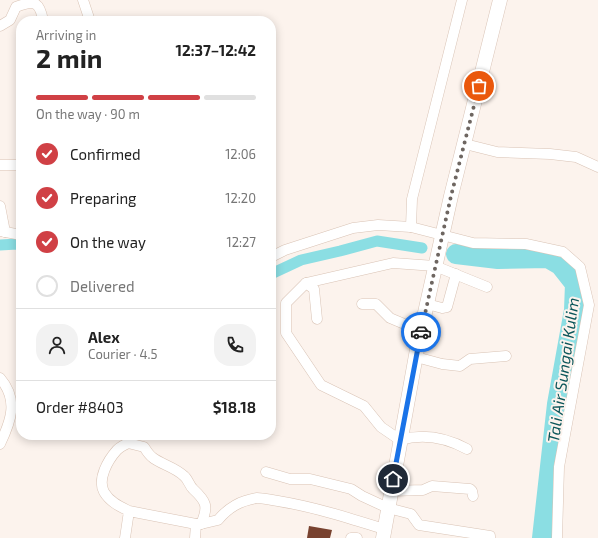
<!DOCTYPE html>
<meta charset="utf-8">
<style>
body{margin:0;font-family:"Exo 2",sans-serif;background:#f2f2f2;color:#222;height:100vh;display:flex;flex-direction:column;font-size:15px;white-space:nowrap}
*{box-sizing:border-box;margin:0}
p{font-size:13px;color:#767676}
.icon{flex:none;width:22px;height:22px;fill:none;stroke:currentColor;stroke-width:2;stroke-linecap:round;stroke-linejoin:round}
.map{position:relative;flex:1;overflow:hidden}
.details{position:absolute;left:16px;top:16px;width:260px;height:424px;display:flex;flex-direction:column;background:#fff;border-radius:16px;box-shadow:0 2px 10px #0003}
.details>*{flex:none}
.pin{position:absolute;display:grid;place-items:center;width:34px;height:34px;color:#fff;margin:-17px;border:2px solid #fff;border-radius:50%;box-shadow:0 1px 4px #0007}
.courier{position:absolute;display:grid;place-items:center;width:40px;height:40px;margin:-20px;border:3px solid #1a73e8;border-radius:50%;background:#fff;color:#222;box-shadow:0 1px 5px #0007}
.overview em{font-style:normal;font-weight:700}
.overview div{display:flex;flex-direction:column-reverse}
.overview{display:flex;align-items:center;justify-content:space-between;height:68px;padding:0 20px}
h1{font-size:26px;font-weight:700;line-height:30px}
.bar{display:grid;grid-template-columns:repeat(4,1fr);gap:6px 4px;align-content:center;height:48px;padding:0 20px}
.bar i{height:5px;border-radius:3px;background:#e0e0e0}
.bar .on{background:#d04045}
.bar p{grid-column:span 4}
.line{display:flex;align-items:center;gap:10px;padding:0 20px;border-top:1px solid #e0e0e0}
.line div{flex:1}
.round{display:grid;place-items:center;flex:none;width:42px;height:42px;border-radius:16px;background:#f2f2f2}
ol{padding:0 20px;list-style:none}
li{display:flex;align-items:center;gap:12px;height:44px}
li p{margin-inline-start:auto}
li .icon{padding:4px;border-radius:50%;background:#d04045;color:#fff;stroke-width:4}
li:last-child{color:#767676}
li i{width:22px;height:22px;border:2px solid #e0e0e0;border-radius:50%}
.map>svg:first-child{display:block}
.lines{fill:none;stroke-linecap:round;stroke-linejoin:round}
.canal{stroke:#8bdee3;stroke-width:11}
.river{stroke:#8bdee3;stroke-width:20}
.building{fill:#78422f}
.minor-casing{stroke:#d9c3b5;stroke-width:11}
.secondary-casing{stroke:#d9c3b5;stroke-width:15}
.minor{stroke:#fff;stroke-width:10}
.secondary{stroke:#fff;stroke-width:14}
.done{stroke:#6e6661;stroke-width:4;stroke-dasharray:0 7.2}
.route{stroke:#1a73e8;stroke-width:5}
.labels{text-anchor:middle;stroke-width:4;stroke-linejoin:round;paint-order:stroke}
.water-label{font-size:16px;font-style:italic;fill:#0a5559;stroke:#fcf3ed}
</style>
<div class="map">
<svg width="598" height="538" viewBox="0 0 598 538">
<rect width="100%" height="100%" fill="#fcf3ed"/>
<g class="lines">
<g class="canal">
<polyline points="0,245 17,244 21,246"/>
<polyline points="271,274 301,260 340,251 377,241 422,248"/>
</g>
<polyline class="river" points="456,254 498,259 548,258 560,265 575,284 574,310 557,404 542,538"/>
</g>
<polygon class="building" points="309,526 332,530 330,538 307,538"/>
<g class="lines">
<g class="minor-casing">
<g id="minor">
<polyline points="83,0 90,21"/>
<path d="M0,26L10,20L16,7C34,0 40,1 43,21"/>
<polyline points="465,144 497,152 550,154 576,157 598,167"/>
<polyline points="0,165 21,165"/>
<polyline points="0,206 5,232"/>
<polyline points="411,227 412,199 462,0"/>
<polyline points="0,231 21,235"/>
<polyline points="271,257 285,250 353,228 378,225 411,227 473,243 526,244 563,252 580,267 589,305 559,467 557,538"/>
<polyline points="306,283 314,289 317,319"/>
<polyline points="362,304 376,304 390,318 421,331"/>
<polyline points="427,304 442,308 447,307 456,274"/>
<polyline points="416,357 442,364 460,366 470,359 506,356"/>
<path d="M0,378C19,400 11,421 0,444"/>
<path d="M467,449C445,437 424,433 400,440L381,427L364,406L321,385L286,333V303L306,283L393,263L435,266L487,287"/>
<polyline points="266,472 290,479 310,479 351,489 362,496 388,508 411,514 419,525 490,536 490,538"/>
<polyline points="391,491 423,490 432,486 470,489 472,491 473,496"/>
<path d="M201,524L218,520C229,507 240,501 257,498C263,498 271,500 278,501C314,507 349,518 384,529"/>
<path d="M125,538L129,511C119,506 110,502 104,492C97,479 108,460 117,450C120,447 124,445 128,443L144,447C146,450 149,455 152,457C160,464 175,467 184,476C188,479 189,485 193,489C206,501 209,506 201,524H196L129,511"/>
<polyline points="195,538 196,524"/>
<polyline points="351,538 357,538"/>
</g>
</g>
<g class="secondary-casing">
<polyline id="secondary" points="383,538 418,344 451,196 500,0"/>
</g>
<use href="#minor" class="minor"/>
<use href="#secondary" class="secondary"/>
</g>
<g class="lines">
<polyline class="done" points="421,332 451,196 479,86"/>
<polyline class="route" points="393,479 421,332"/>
</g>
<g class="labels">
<g class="water-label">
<text transform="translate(563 370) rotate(-82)" y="6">Tali Air Sungai Kulim</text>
</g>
</g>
</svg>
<div class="pin" style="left:479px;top:86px;background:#ea580c"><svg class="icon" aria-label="bag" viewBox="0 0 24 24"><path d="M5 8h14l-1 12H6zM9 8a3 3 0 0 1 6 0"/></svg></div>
<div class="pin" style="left:393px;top:479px;background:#1f2937"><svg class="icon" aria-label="home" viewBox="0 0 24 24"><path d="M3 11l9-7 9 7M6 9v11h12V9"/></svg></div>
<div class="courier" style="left:421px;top:332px"><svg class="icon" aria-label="car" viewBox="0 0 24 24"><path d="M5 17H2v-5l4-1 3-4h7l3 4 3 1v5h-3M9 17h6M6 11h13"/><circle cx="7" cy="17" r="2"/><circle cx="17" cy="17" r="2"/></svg></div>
<section class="details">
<div class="overview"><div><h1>2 min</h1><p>Arriving in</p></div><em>12:37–12:42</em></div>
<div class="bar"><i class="on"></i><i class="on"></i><i class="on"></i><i></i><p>On the way · 90 m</p></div>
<ol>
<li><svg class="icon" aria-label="check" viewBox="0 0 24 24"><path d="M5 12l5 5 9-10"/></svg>Confirmed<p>12:06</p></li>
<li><svg class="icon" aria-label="check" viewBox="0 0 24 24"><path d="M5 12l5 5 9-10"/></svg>Preparing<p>12:20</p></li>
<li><svg class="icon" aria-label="check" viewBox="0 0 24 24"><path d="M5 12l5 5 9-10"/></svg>On the way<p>12:27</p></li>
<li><i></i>Delivered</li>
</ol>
<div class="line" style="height:72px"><a class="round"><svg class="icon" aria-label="person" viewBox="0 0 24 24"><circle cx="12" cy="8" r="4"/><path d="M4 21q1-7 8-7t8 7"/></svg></a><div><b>Alex</b><p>Courier · 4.5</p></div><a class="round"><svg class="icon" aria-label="phone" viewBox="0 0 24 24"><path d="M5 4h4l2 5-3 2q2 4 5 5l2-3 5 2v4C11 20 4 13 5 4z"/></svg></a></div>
<div class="line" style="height:52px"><div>Order #8403</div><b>$18.18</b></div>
</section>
</div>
